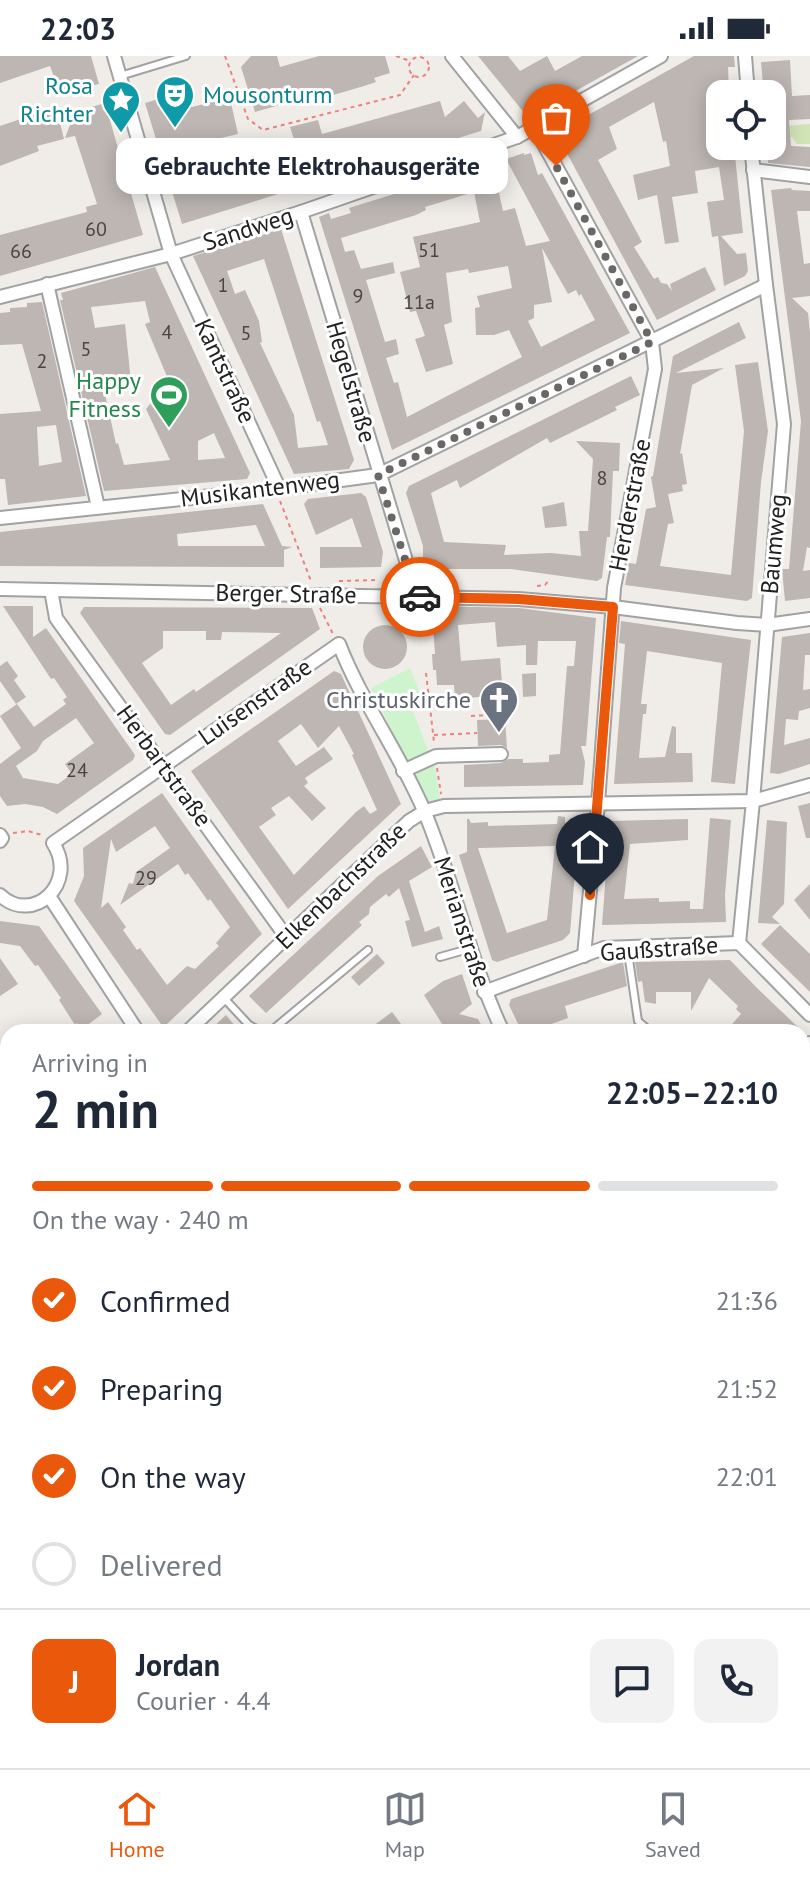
<!DOCTYPE html>
<meta charset="utf-8">
<style>
body{margin:0;font-family:"PT Sans",sans-serif;background:#f2f2f3;color:#1f2937;height:100vh;display:flex;flex-direction:column;font-size:30px;white-space:nowrap}
*{box-sizing:border-box;margin:0}
p{font-size:26px;color:#747a83}
.icon{flex:none;width:44px;height:44px;fill:none;stroke:currentColor;stroke-width:2;stroke-linecap:round;stroke-linejoin:round}
.map{position:relative;flex:1;overflow:hidden}
.sheet{position:absolute;left:0px;top:968px;width:810px;height:744px;display:flex;flex-direction:column;background:#fff;border-radius:24px 24px 0 0;box-shadow:0 4px 20px #0003}
.sheet>*{flex:none}
.controls{position:absolute;left:706px;top:24px;display:grid;gap:16px}
.controls a{display:grid;place-items:center;width:80px;height:80px;border-radius:16px;background:#fff;box-shadow:0 4px 20px #0003;font-size:40px}
.pin{position:absolute;display:grid;place-items:center;width:68px;height:68px;color:#fff;margin:-82px -34px;border-radius:50% 50% 50% 0;rotate:-45deg;box-shadow:0 0 8px #0007}
.pin .icon{rotate:45deg}
.courier{position:absolute;display:grid;place-items:center;width:80px;height:80px;margin:-40px;border:6px solid #ea580c;border-radius:50%;background:#fff;color:#222;box-shadow:0 2px 10px #0007}
.bubble{position:absolute;height:56px;border-radius:16px;background:#fff;box-shadow:0 4px 20px #0003;font-size:26px;font-weight:800;line-height:56px;text-align:center}
.headline em{font-style:normal;font-weight:800}
.headline div{display:flex;flex-direction:column-reverse}
.headline{display:flex;align-items:center;justify-content:space-between;height:136px;padding:0 32px}
h1{font-size:52px;font-weight:800;line-height:60px}
.bar{display:grid;grid-template-columns:repeat(4,1fr);gap:12px 8px;align-content:center;height:96px;padding:0 32px}
.bar i{height:10px;border-radius:6px;background:#e0e1e3}
.bar .selected{background:#ea580c}
.bar p{grid-column:span 4}
.line{display:flex;align-items:center;gap:20px;padding:0 32px;border-top:2px solid #e0e1e3}
.line div{flex:1}
.round{display:grid;place-items:center;flex:none;width:84px;height:84px;border-radius:16px;background:#f2f2f3}
ol{padding:0 32px;list-style:none}
li{display:flex;align-items:center;gap:24px;height:88px}
li p{margin-inline-start:auto}
li .icon{padding:8px;border-radius:50%;background:#ea580c;color:#fff;stroke-width:4}
li:last-child{color:#747a83}
li i{width:44px;height:44px;border:4px solid #e0e1e3;border-radius:50%}
.status{display:flex;justify-content:space-between;align-items:center;height:56px;padding:0 40px;background:#fff;direction:ltr}
.status svg{height:22px;fill:currentColor}
.tab-bar{display:flex;justify-content:space-around;align-items:center;height:112px;border-top:2px solid #e0e1e3;background:#fff;font-size:22px;color:#747a83}
.tab-bar a{display:grid;justify-items:center;gap:4px}
.tab-bar .selected{color:#ea580c}
.map>svg:first-child{display:block}
.grass{fill:#d0e4b6}
.park{fill:#cdf4cc}
.building{fill:#bdb6b2;fill-rule:evenodd}
.lines{fill:none;stroke-linecap:round;stroke-linejoin:round}
.service-casing{stroke:#a2a2a2;stroke-width:10}
.minor-casing{stroke:#a2a2a2;stroke-width:16}
.primary-casing{stroke:#8c5a12;stroke-width:24}
.path{stroke:#ea8280;stroke-width:2;stroke-dasharray:4 4;stroke-linecap:butt}
.service{stroke:#fff;stroke-width:6}
.minor{stroke:#fff;stroke-width:12}
.primary{stroke:#f2cead;stroke-width:20}
.tram{stroke:#6f6f6f;stroke-width:2}
.done{stroke:#696867;stroke-width:8;stroke-dasharray:0 14.4}
.route{stroke:#ea580c;stroke-width:10}
.labels{text-anchor:middle;stroke-width:6;stroke-linejoin:round;paint-order:stroke}
.number-label{font-size:20px;fill:#484645}
.culture-label{font-size:24px;fill:#0d838f;stroke:#fff;text-anchor:end}
.street-label{font-size:24px;fill:#212121;stroke:#fff}
.leisure-label{font-size:24px;fill:#27864d;stroke:#fff;text-anchor:end}
.worship-label{font-size:24px;fill:#5b616d;stroke:#fff;text-anchor:end}
</style>
<div class="status"><b>22:03</b><svg viewBox="0 0 49 12"><path d="M0 12V9h3v3zM5 12V6h3v6zM10 12V3h3v9zM15 12V0h3v12zM26 1h20v11H26zM47 4h2v5h-2z"/></svg></div>
<div class="map">
<svg width="810" height="1712" viewBox="0 0 810 1712">
<rect width="100%" height="100%" fill="#f0ede9"/>
<polygon class="grass" points="810,68 810,88 797,88 792,81 772,80 772,71"/>
<g class="park">
<polygon points="410,612 422,642 410,648 429,697 408,707 371,632"/>
<polygon points="434,705 440,744 427,749 410,715"/>
</g>
<g class="building">
<polygon points="0,0 91,0 99,28 60,37 50,10 0,27"/>
<polygon points="251,0 277,0 280,11 319,0 385,0 390,17 374,22 376,26 364,30 330,40 325,41 325,37 315,39 255,56 241,11"/>
<polygon points="478,0 508,0 520,15 547,0 555,15 582,0 638,0 572,37 526,59"/>
<polygon points="694,0 734,0 735,11 728,11 729,38 720,38 720,90 734,90 743,177 721,180 737,198 746,197 748,215 745,220 724,230 718,180 712,181 707,146 724,144 719,111 695,115 698,137 672,141 679,186 665,188 657,139 638,144 633,119 670,110 666,85 663,86 654,46 609,71 617,93 598,104 642,186 634,191 654,223 658,221 661,227 667,228 672,235 670,228 705,211 716,234 657,264 556,77"/>
<polygon points="790,4 792,40 810,39 810,63 789,64 791,90 810,91 810,111 768,107 767,90 772,90 772,28 763,28 761,6"/>
<polygon points="185,35 189,39 192,51 225,43 226,48 231,47 238,78 192,89 202,130 234,125 300,102 290,71 318,64 322,78 440,45 445,61 464,45 478,62 485,56 481,75 182,168 145,47"/>
<polygon points="105,47 143,179 0,220 0,179 87,156 86,151 97,148 75,80 65,82 75,56"/>
<polygon points="56,51 64,83 37,90 39,95 0,110 0,70"/>
<path d="M524,97V99L531,97L538,119L542,117L630,277L392,394L319,161L329,157L331,163L351,157L349,152L500,105L506,125L497,128L503,155L515,152L526,190L550,185L506,103ZM474,136L480,166L413,181L420,211L400,216L410,256L416,255L425,280L415,283L426,316L453,308L444,269L452,266L446,217L468,213L469,217L508,210L512,232L477,240L480,251L475,252L476,279H494L509,274L522,301L407,361L398,326L394,327L386,302L399,298L396,283L385,286L366,224L395,217L393,206L361,213L354,194L345,196L341,182L416,159L426,154L425,151ZM542,192L568,238L576,234L579,240L581,238L595,264L541,291L528,265L534,262V249L552,246Z"/>
<polygon points="791,132 792,134 810,135 810,155 797,155 804,208 810,207 810,240 792,242 808,257 810,277 810,492 807,491 803,515 810,514 810,542 785,545 782,513 789,513 801,365 771,134"/>
<path d="M281,173L354,404L349,413L294,418L193,200ZM264,203L317,366L320,365L328,389L298,392L294,359L260,287L262,286L259,265L245,234L235,238L227,215Z"/>
<path d="M155,211L250,417L247,423L104,435L60,244H63L61,237ZM145,245L150,266L145,268L176,342H155L146,353L170,404L124,409L118,387L116,388L103,329L131,326L125,268L95,272L91,251ZM214,377L225,402L198,404V385Z"/>
<path d="M42,246L86,440L8,449L5,423H0V358L41,355L22,288L0,289V257L10,256V252L27,251V247ZM56,369L62,406L39,410L37,371Z"/>
<polygon points="739,266 746,282 676,317 724,312 692,329 680,398 682,397 687,428 682,429 683,435 668,438 674,467 668,468 660,510 731,519 744,375 735,309 758,306 768,375 761,426 752,542 747,545 625,529 629,507 636,508 646,453 656,451 651,421 653,420 673,300"/>
<polygon points="631,320 640,339 615,351 617,354 550,387 547,382 460,432 457,424 431,437 444,486 506,489 504,499 551,497 581,500 579,475 588,475 593,403 576,385 620,387 619,415 613,415 610,481 607,481 602,522 597,525 511,513 423,513 423,490 406,437 409,430"/>
<polygon points="361,437 366,441 383,496 381,511 320,512 320,491 362,491 352,462 316,479 304,448 308,443"/>
<polygon points="564,446 567,470 545,472 542,451"/>
<path d="M263,448L282,490L292,491L284,494V511L0,510V476ZM256,469L265,490H178L177,478Z"/>
<path d="M3,550H33V581L46,572L135,699L133,704L57,758L43,751L25,748L7,750L0,740V708L21,692L0,660L17,648L34,671L66,648L63,644L67,641L54,622L51,623ZM76,662L94,687L65,708L72,718L58,728L23,722L16,710L37,695L43,685Z"/>
<polygon points="436,550 519,552 596,562 586,690 581,690 585,706 583,729 464,731 464,709 501,707 508,703 523,703 523,707 549,706 549,699 560,698 567,610 574,610 576,585 538,585 537,609 526,609 526,589 497,591 495,566 458,569 461,605 500,602 503,639 455,643 454,629 437,629 436,614 433,614 432,598 435,598 432,554"/>
<path d="M84,551L312,552L320,573L170,679L165,678L80,557ZM163,575H206V584H221L222,576L281,577L196,636L194,633L171,649L142,607L163,592Z"/>
<polygon points="621,565 751,584 735,728 711,726 722,607 647,595 641,648 647,648 646,658 643,658 639,702 665,701 672,670 676,671 676,697 692,697 693,726 614,728 625,588 619,587"/>
<circle cx="385" cy="591" r="22"/>
<polygon points="810,577 810,599 805,599 803,634 810,633 810,652 799,655 798,664 786,663 784,689 810,682 810,708 779,718 770,717 782,581"/>
<polygon points="7,605 18,620 14,624 26,641 16,648 0,625 0,610"/>
<path d="M334,615L341,618L401,748L288,853L191,715ZM301,668L318,692L339,670L354,698L352,699L377,754L370,758L364,750L356,756L294,819L259,771L276,759L271,752L289,740L312,765L326,752L304,730L308,727L305,722L333,703L324,691L296,710L278,685Z"/>
<polygon points="536,617 536,640 523,641 522,618"/>
<polygon points="505,663 507,692 501,689 478,690 477,664"/>
<path d="M162,737L262,878L167,968H161L74,845L84,820L83,792ZM155,770L170,792L136,816L133,828L129,827L120,849L178,808L185,819L188,817L208,845L210,843L230,871L216,887L219,890L195,913L187,910L167,929L140,892L137,894L123,874L126,871L108,846L101,852L111,783L116,796Z"/>
<polygon points="810,747 810,782 806,782 798,750"/>
<path d="M558,760L565,761L566,792L577,793L570,877L563,884L497,906L492,904L459,799L467,796V763H469L471,767L488,766V770L557,768ZM555,790L547,864L507,877L478,792Z"/>
<polygon points="710,762 731,764 725,839 726,866 602,869 610,765 688,763 688,784 630,788 624,843 659,842 659,846 690,845 690,853 703,853"/>
<polygon points="767,764 787,766 784,848 772,861 780,868 758,867"/>
<polygon points="421,790 432,811 409,825 425,876 439,870 443,883 412,891 405,865 410,864 399,832 389,841 386,838 370,851 369,858 359,866 362,869 266,957 249,940 378,820"/>
<polygon points="810,828 810,864 794,844"/>
<polygon points="0,865 39,870 102,958 81,974 77,967 75,969 59,944 61,942 38,909 35,910 20,890 0,887"/>
<polygon points="780,869 810,898 810,936 761,888"/>
<polygon points="377,898 385,907 359,930 351,921"/>
<polygon points="0,902 18,928 0,940"/>
<polygon points="730,904 755,930 803,976 725,976 741,958 736,953 738,950 709,922 691,955 691,936 656,936 656,948 645,946 642,925 638,926 635,906"/>
<polygon points="623,906 627,930 565,950 568,962 546,970 549,976 522,976 509,949 511,943"/>
<polygon points="462,918 472,948 459,958 478,963 485,976 447,976 424,939 443,925"/>
<polygon points="392,956 407,976 365,976"/>
<polygon points="226,959 240,976 208,976"/>
</g>
<g class="lines">
<g class="service-casing">
<g id="service">
<polyline points="120,20 186,0"/>
<polyline points="627,890 638,965 651,976"/>
<polyline points="440,901 472,892"/>
<polyline points="223,941 249,969 262,976"/>
<polyline points="264,976 271,975 368,894"/>
<polyline points="802,1627 810,1618"/>
</g>
</g>
<g class="minor-casing">
<g id="minor">
<polyline points="114,0 171,198 279,432"/>
<polyline points="452,0 517,81"/>
<polyline points="745,0 748,38"/>
<polyline points="535,72 652,286 655,313 614,532 598,747 584,900"/>
<polyline points="753,114 810,121"/>
<polyline points="301,156 417,541"/>
<polyline points="47,228 98,451"/>
<polyline points="0,241 171,198 301,156 517,81 661,0"/>
<polyline points="0,462 268,434 378,419 766,229"/>
<polyline points="0,533 519,543 613,551 737,567 767,569 810,563"/>
<polyline points="51,534 56,562 287,882"/>
<polyline points="403,715 436,700 501,698"/>
<polyline points="0,779 2,782 0,785"/>
<path d="M0,839C33,870 79,827 53,787L339,588C362,647 401,699 425,757C455,829 470,906 503,976"/>
<polyline points="49,840 138,976"/>
<polyline points="739,887 753,745 784,368 766,229 751,90"/>
<polyline points="484,936 604,892 739,887 810,959"/>
<polyline points="187,976 409,765 425,755 444,750 753,745 810,729"/>
<polyline points="802,993 810,987"/>
<polyline points="0,1031 8,1030"/>
<polyline points="802,1128 810,1136"/>
<polyline points="802,1334 810,1337"/>
<polyline points="0,1380 8,1379"/>
<polyline points="0,1418 8,1417"/>
<polyline points="0,1561 8,1574"/>
<polyline points="0,1655 8,1650"/>
<polyline points="802,1666 810,1670"/>
<polyline points="82,1704 87,1712"/>
<polyline points="497,1704 510,1712"/>
<polyline points="658,1712 666,1704"/>
</g>
</g>
<g class="primary-casing">
<g id="primary">
<polyline points="802,1181 810,1174"/>
<polyline points="212,1712 218,1704"/>
</g>
</g>
<g class="path">
<polyline points="225,0 248,63 263,74 400,39 414,19"/>
<polyline points="396,0 410,5"/>
<circle cx="419" cy="11" r="10"/>
<polyline points="280,445 311,525"/>
<polyline points="339,525 378,524"/>
<polyline points="537,530 545,529 549,524"/>
<polyline points="320,552 333,578"/>
<polyline points="426,617 434,686"/>
<polyline points="471,660 513,658"/>
<polyline points="434,679 477,677"/>
<polyline points="437,712 441,738"/>
<polyline points="13,777 28,775 42,779"/>
<polyline points="0,1277 8,1275"/>
<polyline points="0,1402 8,1400"/>
<polyline points="237,1712 243,1704"/>
</g>
<use href="#service" class="service"/>
<use href="#minor" class="minor"/>
<use href="#primary" class="primary"/>
<g class="tram">
<polyline points="802,1185 810,1177"/>
<polyline points="217,1712 223,1704"/>
</g>
</g>
<g class="lines">
<polyline class="done" points="420,541 417,541 378,419 652,286 556,110"/>
<polyline class="route" points="420,541 519,543 613,551 590,839"/>
</g>
<defs>
<g id="theatre-pin" transform="scale(2)"><path d="M0 17L-7.5 6A9.5 9.5 0 1 1 7.5 6Z" fill="#0f9aa8" stroke="#fff"/><path d="M-5-5.5Q0-4 5-5.5V0Q5 5 0 6Q-5 5-5 0ZM-3.3-2.5H-1v1.5H-3.3ZM1-2.5H3.3v1.5H1ZM-2.8 1Q0 5.5 2.8 1Z" fill="#fff"/></g>
<g id="sight-pin" transform="scale(2)"><path d="M0 17L-7.5 6A9.5 9.5 0 1 1 7.5 6Z" fill="#0f9aa8" stroke="#fff"/><path d="M0-6L1.8-2.2L6-1.7L2.9 1.2L3.7 5.4L0 3.3L-3.7 5.4L-2.9 1.2L-6-1.7L-1.8-2.2Z" fill="#fff"/></g>
<g id="stadium-pin" transform="scale(2)"><path d="M0 17L-7.5 6A9.5 9.5 0 1 1 7.5 6Z" fill="#2e9e5b" stroke="#fff"/><path d="M0-5a6.5 5 0 1 0 0 10a6.5 5 0 1 0 0-10ZM-3.5-1.8h7v3.6h-7Z" fill="#fff"/></g>
<g id="church-pin" transform="scale(2)"><path d="M0 17L-7.5 6A9.5 9.5 0 1 1 7.5 6Z" fill="#6b7280" stroke="#fff"/><path d="M-1.2-6h2.4v3.5h3.3v2.4h-3.3V6h-2.4V-.1h-3.3v-2.4h3.3Z" fill="#fff"/></g>
</defs>
<g fill-rule="evenodd">
<use href="#theatre-pin" x="175" y="39"/>
<use href="#sight-pin" x="121" y="44"/>
<use href="#stadium-pin" x="169" y="339"/>
<use href="#church-pin" x="499" y="644"/>
</g>
<g class="labels">
<g class="number-label">
<text x="96" y="180">60</text>
<text x="429" y="201">51</text>
<text x="21" y="202">66</text>
<text x="223" y="236">1</text>
<text x="358" y="247">9</text>
<text x="419" y="253">11a</text>
<text x="167" y="283">4</text>
<text x="246" y="284">5</text>
<text x="86" y="300">5</text>
<text x="42" y="312">2</text>
<text x="602" y="429">8</text>
<text x="77" y="721">24</text>
<text x="146" y="829">29</text>
</g>
<g class="culture-label">
<text x="93" y="38">Rosa<tspan x="93" dy="28">Richter</tspan></text>
<text x="203" y="47" text-anchor="start">Mousonturm</text>
</g>
<g class="street-label">
<text transform="translate(248 173) rotate(-18)" y="8">Sandweg</text>
<text transform="translate(225 315) rotate(65)" y="8">Kantstraße</text>
<text transform="translate(351 326) rotate(74)" y="8">Hegelstraße</text>
<text transform="translate(260 433) rotate(-7)" y="8">Musikantenweg</text>
<text transform="translate(630 449) rotate(-79)" y="8">Herderstraße</text>
<text transform="translate(774 488) rotate(-85)" y="8">Baumweg</text>
<text transform="translate(286 538) rotate(1)" y="8">Berger Straße</text>
<text transform="translate(255 646) rotate(-35)" y="8">Luisenstraße</text>
<text transform="translate(164 710) rotate(54)" y="8">Herbartstraße</text>
<text transform="translate(341 830) rotate(-44)" y="8">Elkenbachstraße</text>
<text transform="translate(462 866) rotate(72)" y="8">Merianstraße</text>
<text transform="translate(659 893) rotate(-4)" y="8">Gaußstraße</text>
</g>
<g class="leisure-label">
<text x="141" y="333">Happy<tspan x="141" dy="28">Fitness</tspan></text>
</g>
<g class="worship-label">
<text x="471" y="652">Christuskirche</text>
</g>
</g>
</svg>
<div class="controls">
<a><svg class="icon" aria-label="locate" viewBox="0 0 24 24"><circle cx="12" cy="12" r="6"/><path d="M12 2v4M12 18v4M2 12h4M18 12h4"/></svg></a>
</div>
<div class="pin" style="left:556px;top:110px;background:#ea580c"><svg class="icon" aria-label="bag" viewBox="0 0 24 24"><path d="M5 8h14l-1 12H6zM9 8a3 3 0 0 1 6 0"/></svg></div>
<div class="pin" style="left:590px;top:839px;background:#1f2937"><svg class="icon" aria-label="home" viewBox="0 0 24 24"><path d="M3 11l9-7 9 7M6 9v11h12V9"/></svg></div>
<div class="courier" style="left:420px;top:541px"><svg class="icon" aria-label="car" viewBox="0 0 24 24"><path d="M5 17H2v-5l4-1 3-4h7l3 4 3 1v5h-3M9 17h6M6 11h13"/><circle cx="7" cy="17" r="2"/><circle cx="17" cy="17" r="2"/></svg></div>
<div class="bubble" style="left:116px;top:82px;width:392px">Gebrauchte Elektrohausgeräte</div>
<section class="sheet">
<div class="headline"><div><h1>2 min</h1><p>Arriving in</p></div><em>22:05–22:10</em></div>
<div class="bar"><i class="selected"></i><i class="selected"></i><i class="selected"></i><i></i><p>On the way · 240 m</p></div>
<ol>
<li><svg class="icon" aria-label="check" viewBox="0 0 24 24"><path d="M5 12l5 5 9-10"/></svg>Confirmed<p>21:36</p></li>
<li><svg class="icon" aria-label="check" viewBox="0 0 24 24"><path d="M5 12l5 5 9-10"/></svg>Preparing<p>21:52</p></li>
<li><svg class="icon" aria-label="check" viewBox="0 0 24 24"><path d="M5 12l5 5 9-10"/></svg>On the way<p>22:01</p></li>
<li><i></i>Delivered</li>
</ol>
<div class="line" style="height:144px"><b class="round" style="background:#ea580c;color:#fff">J</b><div><b>Jordan</b><p>Courier · 4.4</p></div><a class="round"><svg class="icon" aria-label="chat" viewBox="0 0 24 24"><path d="M4 5h16v11H9l-5 4z"/></svg></a><a class="round"><svg class="icon" aria-label="phone" viewBox="0 0 24 24"><path d="M5 4h4l2 5-3 2q2 4 5 5l2-3 5 2v4C11 20 4 13 5 4z"/></svg></a></div>
</section>
</div>
<nav class="tab-bar">
<a class="selected"><svg class="icon" aria-label="home" viewBox="0 0 24 24"><path d="M3 11l9-7 9 7M6 9v11h12V9"/></svg>Home</a>
<a><svg class="icon" aria-label="map" viewBox="0 0 24 24"><path d="M3 6l6-2 6 2 6-2v14l-6 2-6-2-6 2zM9 4v14M15 6v14"/></svg>Map</a>
<a><svg class="icon" aria-label="saved" viewBox="0 0 24 24"><path d="M7 4h10v16l-5-4-5 4z"/></svg>Saved</a>
</nav>
